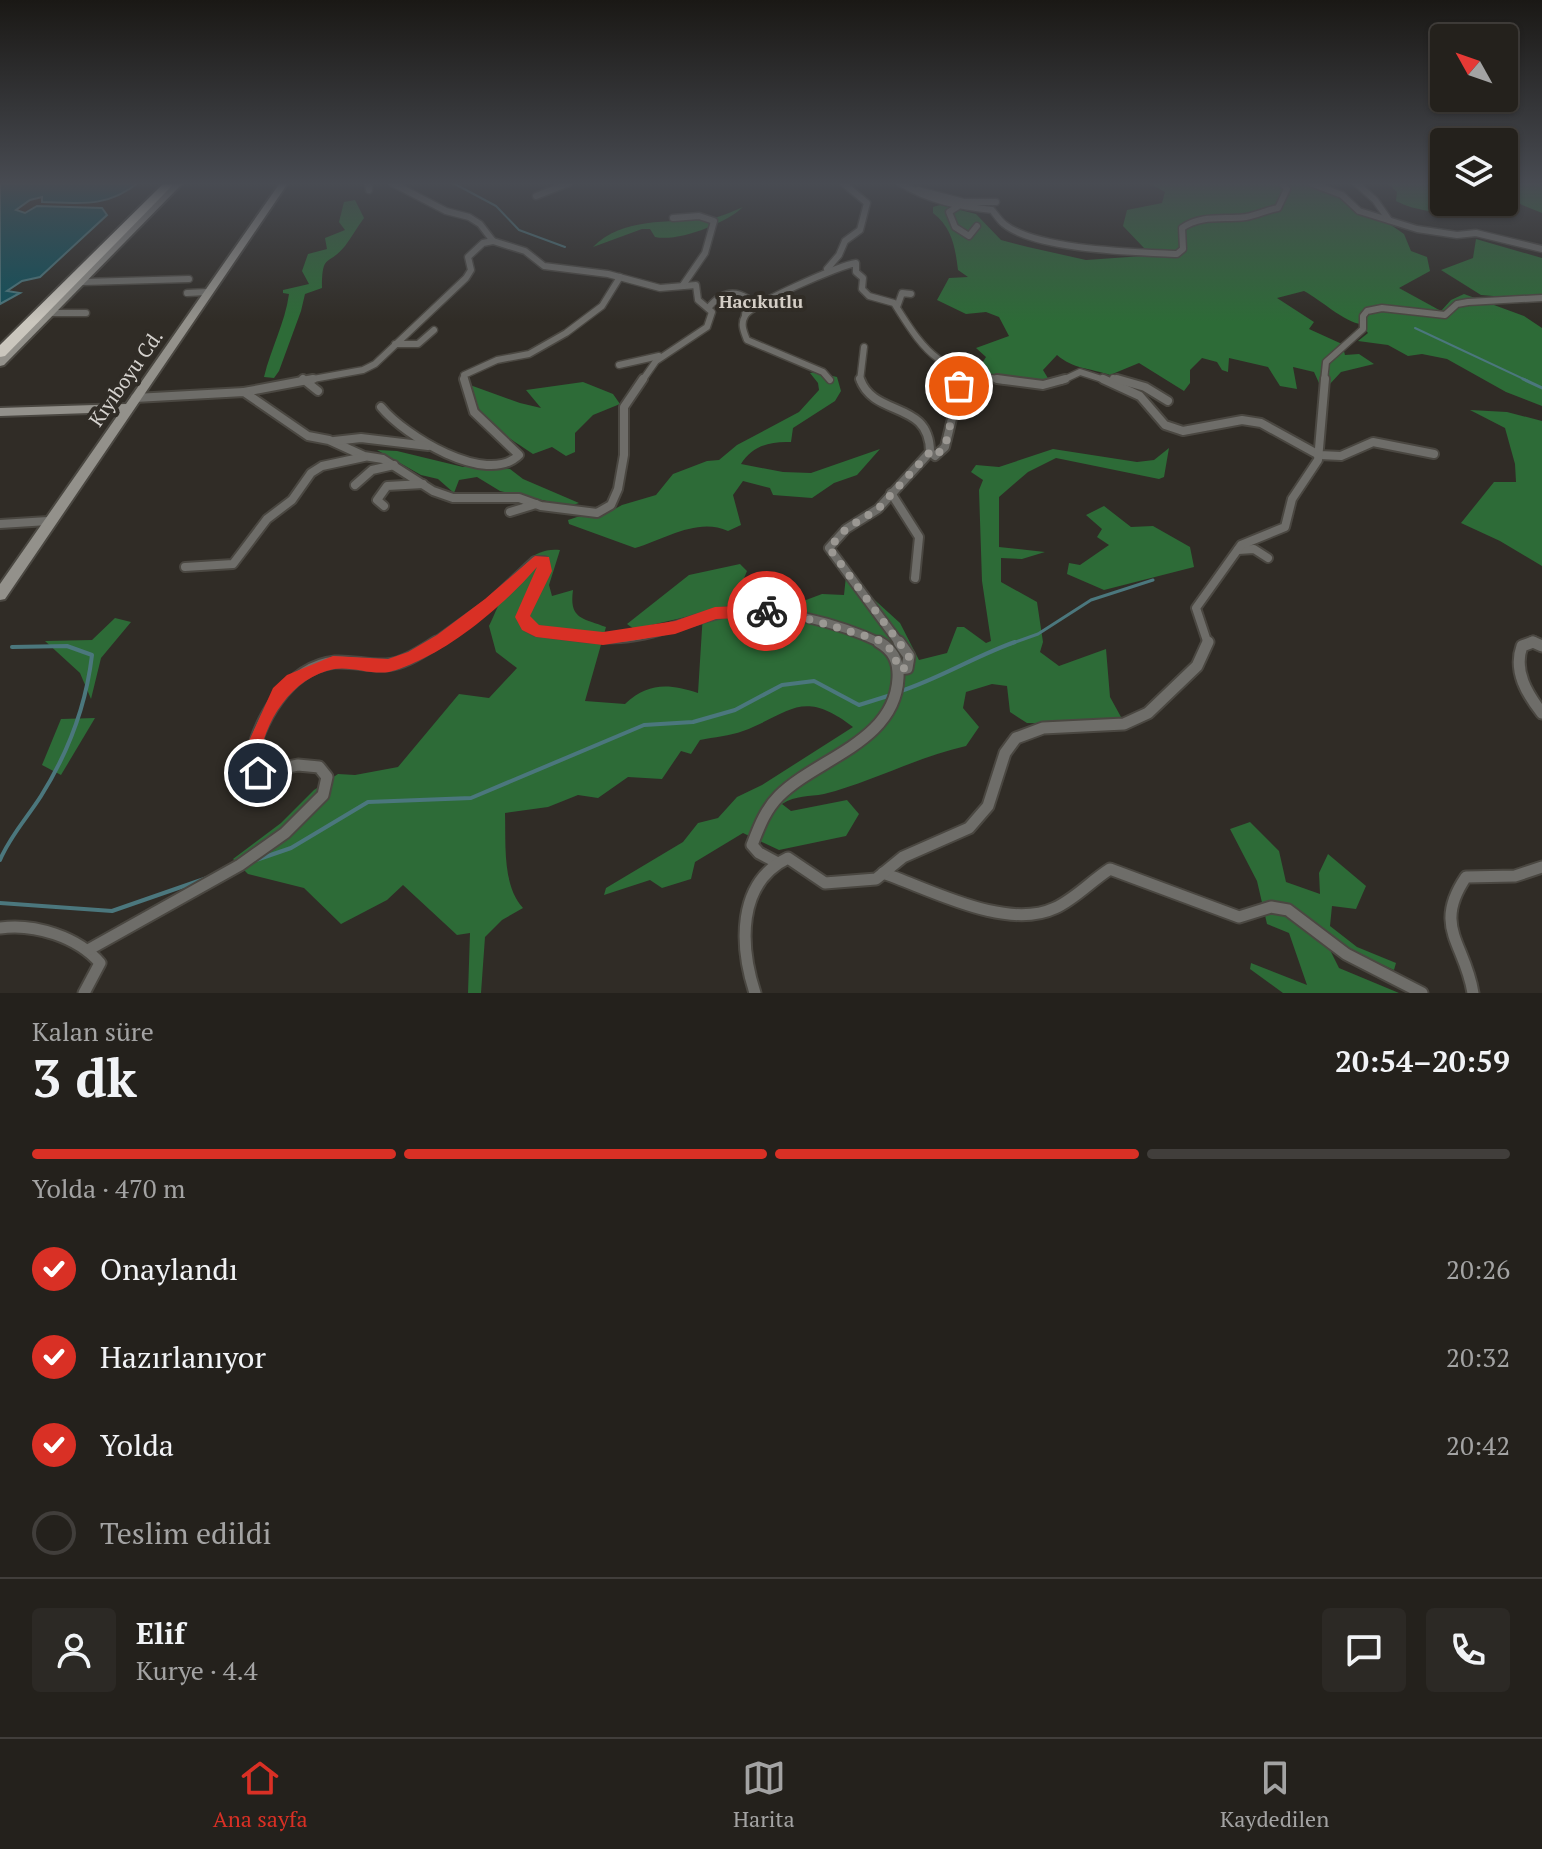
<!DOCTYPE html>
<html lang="tr">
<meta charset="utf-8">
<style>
body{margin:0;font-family:"PT Serif",serif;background:#2c2925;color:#f1f3f6;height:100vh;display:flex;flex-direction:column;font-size:30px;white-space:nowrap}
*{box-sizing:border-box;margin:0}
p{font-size:26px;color:#a3a3a3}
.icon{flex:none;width:44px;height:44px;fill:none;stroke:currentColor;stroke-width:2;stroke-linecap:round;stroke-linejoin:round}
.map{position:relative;height:993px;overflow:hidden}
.sheet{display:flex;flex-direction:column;background:#24211c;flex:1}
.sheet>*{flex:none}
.needle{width:52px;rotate:310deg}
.buttons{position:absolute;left:1430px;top:24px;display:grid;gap:16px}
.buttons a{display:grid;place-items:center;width:88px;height:88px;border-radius:8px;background:#24211c;box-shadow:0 2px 6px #0004,0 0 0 2px #413e3b;font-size:40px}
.pin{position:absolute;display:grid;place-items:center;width:68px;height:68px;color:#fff;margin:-34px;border:4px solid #fff;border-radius:50%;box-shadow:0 2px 8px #0007}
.courier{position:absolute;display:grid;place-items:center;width:80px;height:80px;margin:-40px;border:6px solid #d93025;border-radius:50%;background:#fff;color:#222;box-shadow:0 2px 10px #0007}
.summary em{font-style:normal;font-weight:600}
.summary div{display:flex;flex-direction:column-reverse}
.summary{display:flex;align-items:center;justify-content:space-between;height:136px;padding:0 32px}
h1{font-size:52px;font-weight:600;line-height:60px}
.bar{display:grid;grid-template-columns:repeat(4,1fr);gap:12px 8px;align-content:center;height:96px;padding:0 32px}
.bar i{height:10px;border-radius:6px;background:#413e3b}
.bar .selected{background:#d93025}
.bar p{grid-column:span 4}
.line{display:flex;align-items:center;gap:20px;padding:0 32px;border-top:2px solid #413e3b}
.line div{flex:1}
.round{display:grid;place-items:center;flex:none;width:84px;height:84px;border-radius:8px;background:#2c2925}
ol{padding:0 32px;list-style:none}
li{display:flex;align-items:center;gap:24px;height:88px}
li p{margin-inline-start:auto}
li .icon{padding:8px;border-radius:50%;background:#d93025;color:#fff;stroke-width:4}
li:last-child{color:#a3a3a3}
li i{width:44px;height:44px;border:4px solid #413e3b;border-radius:50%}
.tab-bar{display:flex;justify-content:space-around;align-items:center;height:112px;border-top:2px solid #413e3b;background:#24211c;font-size:22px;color:#a3a3a3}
.tab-bar a{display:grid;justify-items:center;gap:4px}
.tab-bar .selected{color:#d93025}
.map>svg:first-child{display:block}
.forest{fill:#2d6b37}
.water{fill:#10505a;stroke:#4b777d;stroke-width:2}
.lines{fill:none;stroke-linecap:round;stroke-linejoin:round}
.stream-far2{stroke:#4b777d;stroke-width:2}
.stream-far1{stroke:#4b777d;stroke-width:3}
.stream{stroke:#4b777d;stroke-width:4}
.street-far2-casing{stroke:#4a4741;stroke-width:9}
.street-far1-casing{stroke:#4a4741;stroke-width:12}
.street-casing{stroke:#4a4741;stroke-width:15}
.secondary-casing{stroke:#4a4741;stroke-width:4}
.highway-casing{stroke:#4a4741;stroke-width:4}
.street-far2{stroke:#6e6d69;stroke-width:6}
.street-far1{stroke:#6e6d69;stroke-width:8}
.street{stroke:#6e6d69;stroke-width:11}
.secondary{fill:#93918b;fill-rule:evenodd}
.highway{fill:#cac6bd;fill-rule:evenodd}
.route{fill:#d93025}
.done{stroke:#9b9893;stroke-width:8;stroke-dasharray:0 14.4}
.labels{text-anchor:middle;stroke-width:8;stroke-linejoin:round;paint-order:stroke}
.far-neighbourhood-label{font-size:18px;font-weight:bold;fill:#d5cfc7;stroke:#302c26}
.street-label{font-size:20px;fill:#d5d2ce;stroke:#302c26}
</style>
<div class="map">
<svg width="1542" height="993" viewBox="0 0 1542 993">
<rect width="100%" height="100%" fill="#302c26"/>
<g class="forest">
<path d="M1149,183H1308L1333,193L1357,212L1391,225L1404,234L1411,251L1427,257L1430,271L1399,288L1441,311L1451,300L1464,294L1524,316L1542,328V406L1506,392L1447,359L1422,354L1408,356L1388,345L1358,341L1368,333L1361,324C1344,322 1321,300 1304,291L1277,298L1314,322L1309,329L1342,344L1345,355L1359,354L1374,364L1341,372L1329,385L1319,383L1314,372L1293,367L1297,389L1280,386L1268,367L1229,358L1228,372L1222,370L1217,362L1202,358L1190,370V383L1184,391L1139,363L1110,375C1090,368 1073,369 1057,355L1043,370L1049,380L1004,378L977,371L986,357L976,348L1009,336L999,317L986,312L966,314L937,300L949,278L968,277L958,270C955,246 952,228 933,213V207L940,205L976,214L1001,240L1028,247L1086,260L1143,256L1144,248L1123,226L1127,210L1162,203L1165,192Z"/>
<path d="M1388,183H1428L1426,186L1433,193L1444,195L1446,207L1458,218C1437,210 1416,212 1396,201L1397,192Z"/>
<polygon points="1504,183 1542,183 1542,213 1522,205 1504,192"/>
<path d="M355,200L364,218C357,227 352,237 345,246C328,267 322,252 322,288L305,294L301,311L279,371L274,378L264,377C271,348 285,323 289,294L283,293V290L309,284L302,271L308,254L327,249L325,238L345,230L339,222L344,202Z"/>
<path d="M743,207C725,224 678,242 655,237L650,229H642L593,247C623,217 668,223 707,219C719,218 731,212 743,207Z"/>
<polygon points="1476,239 1542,258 1542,300 1481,295 1441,270 1473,258"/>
<path d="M815,372L837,377L841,391L835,401L793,428L791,442C770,441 752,446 741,464L783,472L811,473L880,449L857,475L834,483L812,498L773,495L770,488L743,481L733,495L741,525L728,531C698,517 665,539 635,548L569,524L568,520L577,517L604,515L622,505L656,495L673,474L707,461L719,460L737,445L799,412L819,390L818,383L810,373Z"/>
<path d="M583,382L613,394L620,404L593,415L575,433V452L566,456L552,447L533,454C505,435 477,421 470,385L520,403L541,408L526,390Z"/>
<polygon points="1470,410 1507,412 1542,421 1542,566 1500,541 1461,523 1494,482 1516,482 1515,464 1505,428"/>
<path d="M1169,448L1164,477L1159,479L1056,458L1028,472L999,497V547L1045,552L1022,559L1001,558V582L1037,602L1043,642L1040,652L1059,666L1106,649L1110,697L1121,717L1070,724L1027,723L1010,712L1007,686L992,684L966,692L963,708L979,727L966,746C917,757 872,782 824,794C809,797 796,795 782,804L791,811L847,800L859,814L846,836L779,850L743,833L695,862L691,879L662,888L650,880L604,895L606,888L683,842L698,823L718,818L737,797L762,785L853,727C802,688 791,713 743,731C730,736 714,737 700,740L691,754L681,751L662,779L628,777L598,798L578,795L548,807L505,813C506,842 502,886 523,908L502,920L485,937L481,993H468L470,933L457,935L403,885L387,900L341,924L304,888L248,874L233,859L281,823L314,790L338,774L355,775L398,767L459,694L489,698L517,668L496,652L489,626C503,597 519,545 560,550L549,585L552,596L573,590C569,619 582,618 606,627L585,701L625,704C649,682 669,684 698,693L703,613L634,629L627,624L689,575L740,564L747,571L740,588L806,600L822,594L844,595L846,576L827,555L836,551L867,593L900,623L919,660L947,653L957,627H964L986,643L991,641L982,581L979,490L983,480L971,472L976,465L999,467L1053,449L1137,462L1154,460Z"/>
<polygon points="377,450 397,451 463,467 481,465 510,469 523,479 579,503 570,506 500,491 477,477 459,480 454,493 438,479 421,475"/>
<polygon points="1104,506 1131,527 1153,526 1190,547 1194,567 1104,590 1067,574 1069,563 1080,565 1109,545 1097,537 1102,529 1086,515"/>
<polygon points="115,618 131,622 101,658 91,699 80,673 45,641 92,640"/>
<polygon points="95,718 61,775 42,765 61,719"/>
<polygon points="1250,822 1279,851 1286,882 1320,894 1319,873 1328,854 1366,886 1356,909 1332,906 1330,926 1357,947 1396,963 1394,970 1353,952 1331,952 1339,968 1399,993 1283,993 1250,969 1251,963 1307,985 1289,933 1267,924 1257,881 1230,829"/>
</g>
<path class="water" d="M0,183H138C106,208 81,203 42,202V197L30,200L16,210L25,213L37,206L102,208L107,215L40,277L22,281L7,291L20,293L0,304Z"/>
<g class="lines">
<g class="stream-far2">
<polyline points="453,183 496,206 519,230 565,247"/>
<polyline points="1415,328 1528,381"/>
</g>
<g class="stream-far1">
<polyline points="1523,379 1542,388"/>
<polyline points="1010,644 1038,634 1091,600 1153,580"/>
</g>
<g class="stream">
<path d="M898,692C939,679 975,656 1015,642"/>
<path d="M0,860C10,836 27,818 41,796C68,753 86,706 92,655L67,646L12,647"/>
<polyline points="256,860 291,848 368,802 471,798 644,725 693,722 735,710 782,685 814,681 859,705 891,695"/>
<polyline points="0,903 112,911 207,878"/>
</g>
<g class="street-far2-casing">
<g id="street-far2">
<polyline points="368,183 369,190"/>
<polyline points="392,183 446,211 469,217 480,224 493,241 525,251 544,266 608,274 660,288 696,285 698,300 712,312 707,327 656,361 642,381"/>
<path d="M900,183C930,201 957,206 992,210C996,215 1000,221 1004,224C1036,250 1135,252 1177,254L1183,249L1182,228C1201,214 1225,220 1246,217C1257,215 1267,210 1278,208L1287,189L1282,183"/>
<polyline points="1310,183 1342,195 1359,211 1417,229 1457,235 1476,233 1542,249"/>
<polyline points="1356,183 1375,200 1389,220"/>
<polyline points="918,190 964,202 996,202"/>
<polyline points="536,196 569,183"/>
<polyline points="957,207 949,212 955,227 969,236 977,226"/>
<polyline points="673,218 699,216 714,221 705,253 683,285"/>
<polyline points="827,269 839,255 845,241 860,230 867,203 843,183"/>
<polyline points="83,282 189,279"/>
<polyline points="187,293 207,292"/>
<path d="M709,307C720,294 732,289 747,298L745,315"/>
<polyline points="897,307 902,293 911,294"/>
<polyline points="53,313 86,313"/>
<polyline points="395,344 418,344 434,330"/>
<polyline points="619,365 659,356"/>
<polyline points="953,367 949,375 955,381"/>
<polyline points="1113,378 1124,381"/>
<polyline points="303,379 306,381"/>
<path d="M830,380L823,372L747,340C744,332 740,324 745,316C750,304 841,265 856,263V272L863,278L862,289L869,296L894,303C930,361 939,368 1006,381"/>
<polyline points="302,381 363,370 375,364 466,278 471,270 468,257 483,243 493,241"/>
<polyline points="465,381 464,375 497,360 529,354 566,333 602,306 620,277"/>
<polyline points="860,381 864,347"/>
<polyline points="1061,381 1080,372 1108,381"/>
<polyline points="1324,381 1326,362 1363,329 1363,316 1367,311 1382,308 1445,315 1457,304 1468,302 1542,298"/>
</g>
</g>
<g class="street-far1-casing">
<g id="street-far1">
<polyline points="303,379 318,391"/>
<path d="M860,379C874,418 930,400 930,452L935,456L945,447L958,394L959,386L953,379"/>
<polyline points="997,379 1043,385 1065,379"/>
<polyline points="1103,379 1140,396 1165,425 1183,431 1242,420 1261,423 1319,455 1341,456 1373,442 1434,454"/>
<polyline points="1117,379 1145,387 1168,401"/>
<polyline points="244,392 313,379"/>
<polyline points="135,398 244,392 308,436 329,440 364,456 383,459 433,491 453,498 519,498 541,506 597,513 611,505 618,489 624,455 624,407 643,379"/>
<path d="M381,407C404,435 486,487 519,455L474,412L464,379"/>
<polyline points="334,441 361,438 428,446"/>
<polyline points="355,485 372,470 394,465"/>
<polyline points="891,493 919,537 915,578"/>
<polyline points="384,506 377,500 387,486 423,484"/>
<polyline points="510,512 536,504"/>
<polyline points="0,524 48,521"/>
<polyline points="1238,550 1254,549 1268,558"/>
<polyline points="185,567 233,564 267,519 292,500 311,473 322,466 364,457"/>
<path d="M433,644L490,603L535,561H544L545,571L522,617L527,626L536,631C564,634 593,640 621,638C657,635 688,620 722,613C768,603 842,624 883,644"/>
<polyline points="900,644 829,548 846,529 878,509 930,452"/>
<polyline points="1208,644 1196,608 1241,545 1285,527 1292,499 1318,460 1325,379"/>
<polyline points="1527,644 1538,644"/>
</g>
</g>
<g class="street-casing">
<g id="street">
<path d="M1533,642L1522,646C1513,671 1527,694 1542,713"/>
<polyline points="1533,642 1542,646"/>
<polyline points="898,669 907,668 909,656 899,642"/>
<path d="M776,862L759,853L752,845C759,827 765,810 779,796C817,758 895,742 898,678C899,661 893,650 879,642"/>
<path d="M883,873C930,889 1006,931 1055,908C1075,899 1091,881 1110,869L1239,917L1271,907L1288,910L1346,954L1422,993"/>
<path d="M0,928C34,923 78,937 100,963L84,993"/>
<path d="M88,950L240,865L285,833L323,795L327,777L319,767L298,765L258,773L250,766C256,723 288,667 335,662C352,661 369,666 386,665C404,664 422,651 437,642"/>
<path d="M755,993C740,947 736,883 788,858L825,883L876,879L903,857L969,828L988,806L1005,753L1016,738L1043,728L1124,724L1148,713L1197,666L1208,642"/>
<path d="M1473,993C1465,943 1432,927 1466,877L1515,876L1542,867"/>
</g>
</g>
<g class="secondary-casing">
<g id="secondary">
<polygon points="175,183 183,183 4,365 0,366 0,357"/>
<polygon points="280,183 288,183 5,599 0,600 0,584 120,412 0,416 0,408 126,404"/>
</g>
</g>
<g class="highway-casing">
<polygon id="highway" points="164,183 175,183 5,356 0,357 0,345"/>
</g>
<use href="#street-far2" class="street-far2"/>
<use href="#street-far1" class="street-far1"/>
<use href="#street" class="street"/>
<use href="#secondary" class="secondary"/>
<use href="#highway" class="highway"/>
</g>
<linearGradient id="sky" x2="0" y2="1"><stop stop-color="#1a1815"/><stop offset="0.57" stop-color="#484b52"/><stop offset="1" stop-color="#484b52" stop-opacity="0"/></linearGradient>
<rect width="1542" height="322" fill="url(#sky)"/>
<path class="route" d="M535,556L549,557L552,571L530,616L539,625L603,632L675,621L715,607L767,605L774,611L767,617L716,619L675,634L603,645L536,637L522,630L515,617L537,567C508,601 459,643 418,661C409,665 398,670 389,672C371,675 352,666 334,669C292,677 263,722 259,763L266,773L264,779L258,781L244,771V752L273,688L287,675L333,656L388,659L408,652L437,635L485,599Z"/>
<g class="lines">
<polyline class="done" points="767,611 808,619 882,641 894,653 898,669 907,668 909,656 829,548 846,529 878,509 930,452 935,456 945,447 959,386"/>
</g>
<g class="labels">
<g class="far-neighbourhood-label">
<text x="761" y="308">Hacıkutlu</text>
</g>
<g class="street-label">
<text transform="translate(126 378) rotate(-55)" y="7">Kıyıboyu Cd.</text>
</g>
</g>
</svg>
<div class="buttons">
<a><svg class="needle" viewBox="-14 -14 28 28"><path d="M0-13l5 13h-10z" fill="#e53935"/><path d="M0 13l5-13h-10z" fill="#a3a3a3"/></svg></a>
<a><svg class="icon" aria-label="layers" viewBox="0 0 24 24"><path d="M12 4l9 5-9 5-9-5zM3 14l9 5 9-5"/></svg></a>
</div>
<div class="pin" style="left:959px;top:386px;background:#ea580c"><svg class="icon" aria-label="bag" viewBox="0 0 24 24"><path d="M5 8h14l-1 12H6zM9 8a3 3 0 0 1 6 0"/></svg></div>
<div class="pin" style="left:258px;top:773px;background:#1f2937"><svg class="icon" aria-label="home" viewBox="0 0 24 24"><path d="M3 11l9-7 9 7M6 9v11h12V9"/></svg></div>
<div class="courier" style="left:767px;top:611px"><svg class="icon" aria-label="bike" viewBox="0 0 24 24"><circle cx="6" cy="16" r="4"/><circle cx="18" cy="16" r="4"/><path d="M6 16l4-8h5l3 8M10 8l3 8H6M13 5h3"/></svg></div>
</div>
<section class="sheet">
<div class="summary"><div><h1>3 dk</h1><p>Kalan süre</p></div><em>20:54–20:59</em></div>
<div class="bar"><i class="selected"></i><i class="selected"></i><i class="selected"></i><i></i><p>Yolda · 470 m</p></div>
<ol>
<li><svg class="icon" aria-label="check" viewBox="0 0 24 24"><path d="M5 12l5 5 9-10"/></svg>Onaylandı<p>20:26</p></li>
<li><svg class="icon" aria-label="check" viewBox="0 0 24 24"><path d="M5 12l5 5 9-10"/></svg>Hazırlanıyor<p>20:32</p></li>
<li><svg class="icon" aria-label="check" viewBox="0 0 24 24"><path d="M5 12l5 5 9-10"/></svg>Yolda<p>20:42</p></li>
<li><i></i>Teslim edildi</li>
</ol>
<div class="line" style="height:144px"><a class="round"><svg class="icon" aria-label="person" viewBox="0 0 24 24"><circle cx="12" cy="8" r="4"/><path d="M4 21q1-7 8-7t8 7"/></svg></a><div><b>Elif</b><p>Kurye · 4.4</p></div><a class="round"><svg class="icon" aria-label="chat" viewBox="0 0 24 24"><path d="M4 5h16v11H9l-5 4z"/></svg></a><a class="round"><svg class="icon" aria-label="phone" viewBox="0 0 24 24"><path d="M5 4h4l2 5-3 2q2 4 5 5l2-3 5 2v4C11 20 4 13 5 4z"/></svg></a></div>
</section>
<nav class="tab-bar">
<a class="selected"><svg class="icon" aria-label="home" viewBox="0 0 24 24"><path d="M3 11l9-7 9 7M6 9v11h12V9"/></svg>Ana sayfa</a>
<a><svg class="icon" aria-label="map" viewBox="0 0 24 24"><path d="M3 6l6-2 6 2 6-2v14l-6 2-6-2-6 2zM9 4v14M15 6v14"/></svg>Harita</a>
<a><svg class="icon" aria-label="saved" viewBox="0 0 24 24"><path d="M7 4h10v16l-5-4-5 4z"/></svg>Kaydedilen</a>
</nav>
